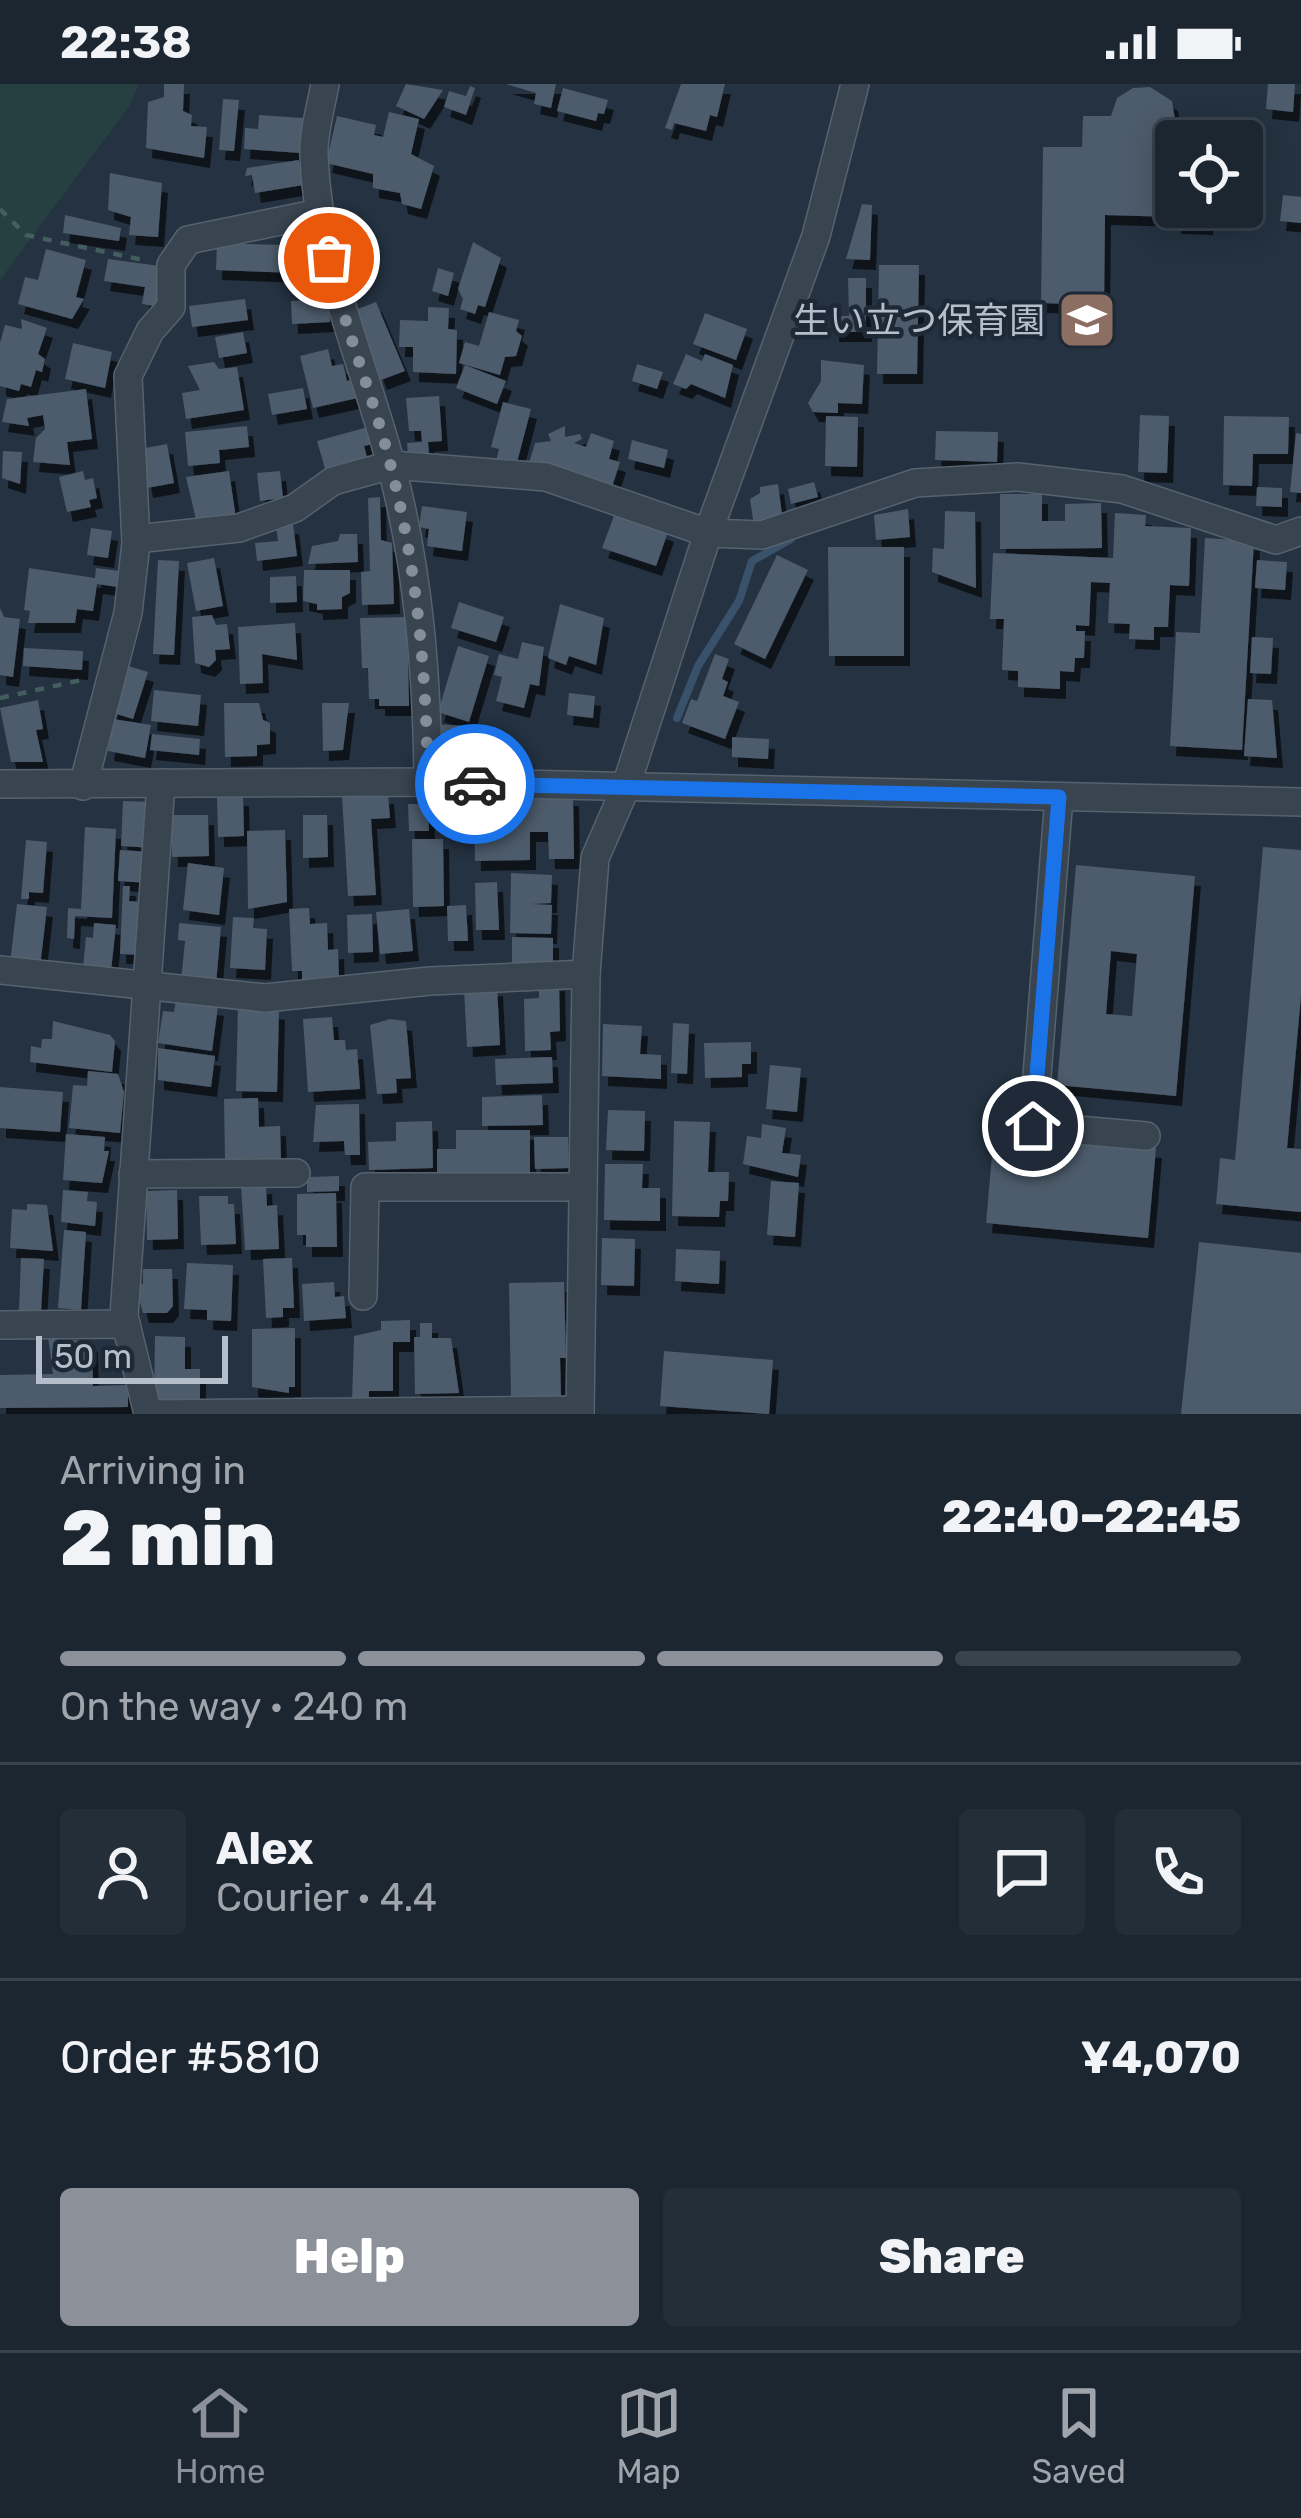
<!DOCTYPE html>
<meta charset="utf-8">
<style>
body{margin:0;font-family:Rubik,"Noto Sans JP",sans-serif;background:#242e39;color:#f1f3f6;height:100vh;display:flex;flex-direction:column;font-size:45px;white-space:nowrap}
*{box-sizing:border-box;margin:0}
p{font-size:39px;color:#a0a5ab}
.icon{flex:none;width:66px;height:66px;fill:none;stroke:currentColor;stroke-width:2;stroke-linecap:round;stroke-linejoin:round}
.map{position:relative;height:1330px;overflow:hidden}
.drawer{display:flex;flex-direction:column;background:#1b2631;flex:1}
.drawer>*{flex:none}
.buttons{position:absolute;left:1155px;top:36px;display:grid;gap:24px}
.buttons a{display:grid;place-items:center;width:108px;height:108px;border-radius:12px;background:#1b2631;box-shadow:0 6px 30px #0003,0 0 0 3px #39434d;font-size:60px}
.scale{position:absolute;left:36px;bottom:30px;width:192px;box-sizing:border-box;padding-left:12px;border:6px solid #b5bfcb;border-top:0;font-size:33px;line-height:42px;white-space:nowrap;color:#b5bfcb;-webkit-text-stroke:9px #1d2936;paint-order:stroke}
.pin{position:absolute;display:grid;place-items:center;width:102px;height:102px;color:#fff;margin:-51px;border:6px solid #fff;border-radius:50%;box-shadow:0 3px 12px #0007}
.courier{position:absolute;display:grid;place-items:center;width:120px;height:120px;margin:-60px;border:9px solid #1a73e8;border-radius:50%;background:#fff;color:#222;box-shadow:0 3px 15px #0007}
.headline em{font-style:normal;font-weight:800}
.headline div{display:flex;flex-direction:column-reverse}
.headline{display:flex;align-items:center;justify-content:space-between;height:204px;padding:0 60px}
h1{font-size:78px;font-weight:800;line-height:90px}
.bar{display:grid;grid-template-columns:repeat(4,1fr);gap:18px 12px;align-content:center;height:144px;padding:0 60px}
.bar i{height:15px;border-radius:9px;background:#39434d}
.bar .active{background:#8c9099}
.bar p{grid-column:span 4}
.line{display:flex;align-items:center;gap:30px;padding:0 60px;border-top:3px solid #39434d}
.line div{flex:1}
.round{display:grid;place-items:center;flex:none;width:126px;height:126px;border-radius:12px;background:#242e39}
.action{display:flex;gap:24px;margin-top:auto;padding:24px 60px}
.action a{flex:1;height:138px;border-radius:12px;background:#8c9099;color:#fff;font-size:48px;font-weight:800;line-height:138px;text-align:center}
.action a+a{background:#242e39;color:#f1f3f6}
.status{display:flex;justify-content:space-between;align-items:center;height:84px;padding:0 60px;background:#1b2631;direction:ltr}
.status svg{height:33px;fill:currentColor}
.tabs{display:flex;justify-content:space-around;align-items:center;height:168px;border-top:3px solid #39434d;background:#1b2631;font-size:33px;color:#a0a5ab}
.tabs a{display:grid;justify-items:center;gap:6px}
.tabs .active{color:#8c9099}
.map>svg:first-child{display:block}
.green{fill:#264042}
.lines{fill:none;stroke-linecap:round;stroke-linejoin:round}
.stream{stroke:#39516a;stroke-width:8}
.building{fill:#4d5b6c;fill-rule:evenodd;filter:url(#shadow)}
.minor-casing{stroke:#56626e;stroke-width:30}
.path{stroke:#445d5e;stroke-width:4.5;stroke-dasharray:9 9;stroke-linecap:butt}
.minor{stroke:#384450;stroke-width:27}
.done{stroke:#828e9b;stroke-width:12;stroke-dasharray:0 21.6}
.route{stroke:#1a73e8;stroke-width:15}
.labels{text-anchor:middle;stroke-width:9;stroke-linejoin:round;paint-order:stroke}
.poi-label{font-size:36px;fill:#b5bfcb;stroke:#1d2936;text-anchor:end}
</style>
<div class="status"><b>22:38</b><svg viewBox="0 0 49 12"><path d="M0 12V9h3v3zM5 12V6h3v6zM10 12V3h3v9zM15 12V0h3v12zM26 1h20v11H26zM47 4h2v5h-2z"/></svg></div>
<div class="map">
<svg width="1301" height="1330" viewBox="0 0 1301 1330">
<defs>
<filter id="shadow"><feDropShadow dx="6" dy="10" stdDeviation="0" flood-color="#0009"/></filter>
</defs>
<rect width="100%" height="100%" fill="#243241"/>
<polygon class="green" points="0,0 139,0 130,21 0,196"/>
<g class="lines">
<polyline class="stream" points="677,634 698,582 739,517 752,477 791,455"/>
</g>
<g class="building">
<polygon points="164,0 184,0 183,27 192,31 191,42 207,43 204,74 146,64 148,18 164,13"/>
<polygon points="406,0 443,6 424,35 396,22"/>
<polygon points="506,0 556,0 551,24 534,20 536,9"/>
<polygon points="681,0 725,0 717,33 710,31 706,47 674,39 672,46 665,44"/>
<polygon points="1268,0 1295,0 1293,28 1266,25"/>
<polygon points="470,2 475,4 466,31 444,23 449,7 466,12"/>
<polygon points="1150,3 1172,17 1175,36 1206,36 1201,57 1176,57 1176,123 1200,123 1208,128 1207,141 1175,140 1175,133 1105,131 1104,221 1041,219 1043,63 1082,63 1083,32 1111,32 1117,14 1133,4"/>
<polygon points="563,4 608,16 604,30 598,29 596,37 557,27"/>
<polygon points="223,15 239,16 234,67 219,66"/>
<polygon points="389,28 419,35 411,70 434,82 421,125 402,120 400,109 373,104 373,90 326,79 337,32 376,41 374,51 383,53"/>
<polygon points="259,31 303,34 301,69 244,65 245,44 258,45"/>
<polygon points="299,76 303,101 255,109 252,91 245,92 247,84"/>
<polygon points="110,89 162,99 158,153 129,151 131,133 108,126"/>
<polygon points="1283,111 1301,113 1301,139 1280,137"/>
<polygon points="862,120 872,121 870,176 846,175"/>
<polygon points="65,131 121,144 119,157 63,149"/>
<polygon points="281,156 299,156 298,189 216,186 217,159 281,161"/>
<polygon points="473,158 501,174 485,223 478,221 475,230 460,225 463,215 458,205"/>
<polygon points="46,165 86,176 76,213 84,215 72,235 18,220 25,193 38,196"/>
<polygon points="108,175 167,183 161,223 142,220 145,203 104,197"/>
<polygon points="879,181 919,181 917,290 877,290"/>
<polygon points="438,184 454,189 448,212 432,207"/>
<polygon points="848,194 866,194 866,248 833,248 833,232 849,232"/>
<polygon points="245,215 248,236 192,243 189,222"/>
<polygon points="328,215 330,238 292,240 291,217"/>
<polygon points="376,218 405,287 381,296 355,226"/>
<polygon points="428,223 449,224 448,245 457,246 456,290 413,288 413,263 399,263 400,236 428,237"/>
<polygon points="489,228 519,236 516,247 522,252 516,272 505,273 500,291 459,279 465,258 479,262"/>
<polygon points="705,229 747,245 736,276 693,260"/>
<polygon points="21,235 47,244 38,270 45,275 42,288 36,286 31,303 21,300 19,307 0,302 0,259 5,241 22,245"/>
<polygon points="243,248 247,269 219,274 215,253"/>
<polygon points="73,259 112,268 105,304 65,295"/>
<polygon points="328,265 332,282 343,280 347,297 357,294 362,313 313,324 300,272"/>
<polygon points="686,270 702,277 705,270 733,281 725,314 691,300 686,305 673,300"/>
<polygon points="821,276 864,281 862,320 838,319 838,329 813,328 808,319 821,297"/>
<polygon points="214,278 219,285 237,283 244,326 186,335 182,309 200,306 188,282"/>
<polygon points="637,280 663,288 657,305 632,297"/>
<polygon points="465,281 506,297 497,320 456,304"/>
<polygon points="303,304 307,325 272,331 268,310"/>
<polygon points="86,305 92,355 67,358 70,381 33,378 36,354 45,345 43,331 27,334 29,342 2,338 7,315"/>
<polygon points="439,312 442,357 428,358 429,370 408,371 407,359 422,358 421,347 409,347 406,314"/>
<polygon points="503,318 531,325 516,382 496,377 499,365 491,363"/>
<polygon points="1140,331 1169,332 1167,389 1138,388"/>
<polygon points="826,332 858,333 857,383 825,382"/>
<polygon points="1224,332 1289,333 1288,370 1253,370 1252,402 1223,401"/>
<polygon points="247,342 249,363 219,366 220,379 188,382 185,348"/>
<polygon points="565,342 565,353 580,350 582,355 574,359 586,363 591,349 614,357 609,375 620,378 611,406 529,379 535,359 551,357 548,350"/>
<polygon points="368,343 373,360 364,362 368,377 326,388 317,357"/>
<polygon points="936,347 998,348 997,378 935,376"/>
<polygon points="1296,349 1301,350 1301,409 1290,408"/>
<polygon points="632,356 668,366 664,384 628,375"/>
<polygon points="167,360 174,399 147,404 140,365"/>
<polygon points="3,367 22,368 20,400 2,394"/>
<polygon points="83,387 85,396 93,394 97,414 89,416 91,423 67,428 59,393"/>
<polygon points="229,387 236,435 197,440 186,393"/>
<polygon points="280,387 283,414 260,417 257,389"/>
<polygon points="814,398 818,413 791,420 788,405"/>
<polygon points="778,400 783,438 754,442 750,415 760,409 760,403"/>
<polygon points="1257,403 1282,404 1282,423 1256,422"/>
<polygon points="1000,410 1042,410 1042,437 1065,437 1065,420 1101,419 1102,464 1000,465"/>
<polygon points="380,413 381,456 392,459 394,520 362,521 361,488 370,487 368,414"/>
<polygon points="422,422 467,428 462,467 427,462 429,445 419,443"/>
<polygon points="908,425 910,453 876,456 874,431"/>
<polygon points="945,427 975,428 976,504 932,488 933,464 944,465"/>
<polygon points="615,429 668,448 656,482 602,464"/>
<polygon points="1115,429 1146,431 1145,442 1191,444 1189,502 1170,501 1168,543 1154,543 1154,556 1129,555 1130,540 1108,539 1110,499 1091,498 1089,542 1076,541 1076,547 1085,547 1084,574 1075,574 1074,588 1060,587 1060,605 1018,603 1018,587 1002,586 1004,535 990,535 993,469 1113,474"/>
<polygon points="293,440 297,472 257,477 255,459 278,457 276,442"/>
<polygon points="91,444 112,447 108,474 87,471"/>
<polygon points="340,450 357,450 358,478 308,480 312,462 338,457"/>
<polygon points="1205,454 1254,457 1242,666 1170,662 1176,548 1200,549"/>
<polygon points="828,463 904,463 904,572 829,572"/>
<polygon points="777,471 808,486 765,575 734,560"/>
<polygon points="214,474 223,522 196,527 187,479"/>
<polygon points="158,476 179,477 174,571 153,570"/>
<polygon points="1257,476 1287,478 1285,506 1255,504"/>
<polygon points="29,484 95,494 96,484 120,487 118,503 97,500 93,527 77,525 75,539 28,539 30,527 24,526"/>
<polygon points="304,486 350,486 350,509 342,513 342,525 317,526 317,520 303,517"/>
<polygon points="296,492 297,518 270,519 270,493"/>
<polygon points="459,518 504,533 496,558 451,544"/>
<polygon points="560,520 604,534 596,581 569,572 566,581 548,574"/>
<polygon points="0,524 4,533 20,535 13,593 0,591"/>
<polygon points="212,531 216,541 227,540 230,565 215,566 216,576 209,583 195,579 192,533"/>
<polygon points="407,533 409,622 379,622 379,615 369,615 368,584 362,584 360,534"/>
<polygon points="295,539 297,576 262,570 263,599 240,600 238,543"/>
<polygon points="1252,553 1273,554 1271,590 1250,589"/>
<polygon points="522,558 544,563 539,602 530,600 524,624 496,617 502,593 494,591 499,570 518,575"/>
<polygon points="458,562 489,572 469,638 438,628"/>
<polygon points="24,564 83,567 82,586 23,582"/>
<polygon points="715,570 729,575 722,595 728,598 723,612 739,618 725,655 682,639 691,615 697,617"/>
<polygon points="125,581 148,588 133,635 110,628"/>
<polygon points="154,606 201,611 198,642 151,637"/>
<polygon points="569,609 595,612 593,634 567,631"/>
<polygon points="1248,615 1272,616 1277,674 1244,672"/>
<polygon points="38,616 43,645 36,646 43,678 11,678 0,624"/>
<polygon points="224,619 259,619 263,636 270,639 270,660 257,661 257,672 225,673"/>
<polygon points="322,619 349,619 343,666 323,667"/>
<polygon points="113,635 151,641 145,674 108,667"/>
<polygon points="432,640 468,642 467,668 431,666"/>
<polygon points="152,650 200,655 199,671 150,666"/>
<polygon points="732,653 769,655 768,675 732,673"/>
<polygon points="388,710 390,734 371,735 376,811 348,812 342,713"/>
<polygon points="243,712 244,752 218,753 217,713"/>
<polygon points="573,712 574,775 549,775 548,748 530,748 530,776 475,777 474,713"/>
<polygon points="123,717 155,718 154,764 121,762"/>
<polygon points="408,720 428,720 429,747 409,747"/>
<polygon points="171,731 208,731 209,772 172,773"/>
<polygon points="303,731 327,731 328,773 303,774"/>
<polygon points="85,743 116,745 112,834 75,832 74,855 67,854 68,824 81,825"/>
<polygon points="285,746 287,818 248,825 247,747"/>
<polygon points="412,755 443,755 444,822 413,823"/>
<polygon points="26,756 47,758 43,809 29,808 29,815 21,815"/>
<polygon points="1263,763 1301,766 1301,912 1287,1064 1301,1065 1301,1128 1216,1120 1220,1074 1235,1076"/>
<polygon points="120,766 151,768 150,799 118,797"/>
<polygon points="188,779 224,784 219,831 183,826"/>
<path d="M1076,781L1195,792L1176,1012L1057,1001ZM1111,867L1137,870L1132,932L1106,930Z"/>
<polygon points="511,789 552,791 551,819 531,820 552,821 551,850 510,849"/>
<polygon points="497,798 499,846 476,846 475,799"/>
<polygon points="123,802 130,802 129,817 140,818 144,871 120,870"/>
<polygon points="17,820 47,823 40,883 10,879"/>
<polygon points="466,821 468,857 448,857 447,822"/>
<polygon points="309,824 310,840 327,839 328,866 338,865 339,895 302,896 302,887 292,887 289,825"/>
<polygon points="409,825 413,867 380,870 376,828"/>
<polygon points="372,830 373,868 348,869 347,831"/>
<polygon points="233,833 254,834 253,844 267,845 265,886 230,884"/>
<polygon points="94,839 116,841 111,887 83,884 86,853 93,854"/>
<polygon points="179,839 221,843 216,900 181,897 185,857 178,856"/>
<polygon points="512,853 553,854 553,882 512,881"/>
<polygon points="559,897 560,947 550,948 551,966 525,967 524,915 539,914 539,898"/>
<polygon points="497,902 500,961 467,963 464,904"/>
<polygon points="176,916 218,922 212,967 158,959 163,927 174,928"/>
<polygon points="238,920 279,926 277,1008 236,1007"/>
<polygon points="332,933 334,956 345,956 346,966 357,965 360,1005 308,1008 303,935"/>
<polygon points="390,935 406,937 411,994 396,995 397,1009 377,1010 370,941"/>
<polygon points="53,937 110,951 115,957 112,988 30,978 31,962 41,964 42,955 52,955"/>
<polygon points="673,939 689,940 687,990 671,989"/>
<polygon points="603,940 642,942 640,970 661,971 661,995 602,992"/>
<polygon points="751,958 751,980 742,980 742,993 705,994 704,959"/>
<polygon points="158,964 215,972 211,1003 158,996"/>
<polygon points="552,973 553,999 496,1001 495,975"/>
<polygon points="770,981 801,984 797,1028 766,1025"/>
<polygon points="88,987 118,990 124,1008 120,1049 69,1044 73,1001 87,1002"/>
<polygon points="0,1003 63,1008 60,1048 0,1044"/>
<polygon points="542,1011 543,1041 482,1042 482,1013"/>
<polygon points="258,1014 259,1043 280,1042 281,1077 225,1078 224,1015"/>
<polygon points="359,1020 360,1071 345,1071 344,1057 313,1058 316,1021"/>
<polygon points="608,1026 645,1027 644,1067 606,1066"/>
<polygon points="432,1037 433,1084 369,1086 368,1058 396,1057 396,1038"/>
<polygon points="674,1037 710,1038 708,1088 729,1088 728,1117 720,1117 719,1133 672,1132"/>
<polygon points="762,1040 786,1044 782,1069 801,1071 798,1093 743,1080 747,1052 761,1054"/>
<polygon points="456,1046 530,1046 530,1091 437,1091 437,1065 456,1065"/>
<polygon points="994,1049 1156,1064 1148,1154 986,1139"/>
<polygon points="66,1050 105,1053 104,1067 109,1067 102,1099 63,1096"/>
<polygon points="534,1053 568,1053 569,1084 535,1085"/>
<polygon points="605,1080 643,1080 642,1104 660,1104 660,1137 604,1136"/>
<polygon points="339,1092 339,1107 307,1108 307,1093"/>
<polygon points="771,1097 799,1099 795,1153 767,1151"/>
<polygon points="266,1100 267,1122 277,1121 279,1165 245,1166 241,1101"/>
<polygon points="63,1106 88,1108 87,1117 97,1118 95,1142 61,1138"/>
<polygon points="177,1106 178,1155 147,1156 146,1107"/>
<polygon points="336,1109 337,1163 306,1163 306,1151 297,1151 297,1110"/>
<polygon points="199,1112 228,1112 228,1120 234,1120 236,1160 201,1161"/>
<polygon points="27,1120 47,1121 53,1167 10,1164 12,1125 27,1126"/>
<polygon points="64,1146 86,1148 81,1226 58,1224"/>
<polygon points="602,1154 635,1155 634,1202 601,1201"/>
<polygon points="1199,1158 1301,1169 1301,1330 1181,1330"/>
<polygon points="676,1165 720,1167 719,1200 675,1197"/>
<polygon points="21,1174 44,1175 41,1227 19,1226"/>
<polygon points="292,1174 294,1224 283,1224 283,1233 266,1234 263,1175"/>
<polygon points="187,1179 233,1181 231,1237 207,1236 207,1226 184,1225"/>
<polygon points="143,1185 172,1185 173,1222 167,1229 143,1229 135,1200 143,1200"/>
<polygon points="334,1198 335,1213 344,1212 346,1234 304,1237 302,1200"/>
<polygon points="564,1198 566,1274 560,1274 561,1313 511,1314 509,1199"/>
<polygon points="410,1236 410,1258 393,1258 393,1307 369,1307 369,1318 352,1318 354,1252 381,1246 381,1237"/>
<polygon points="420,1239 432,1239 432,1254 451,1254 459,1309 415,1310 414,1253 420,1253"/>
<polygon points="295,1244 295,1303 289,1303 289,1309 252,1303 252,1245"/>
<polygon points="155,1252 185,1253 185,1285 200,1285 200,1321 154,1320"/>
<polygon points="48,1253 92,1258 93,1302 128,1301 128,1323 0,1324 0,1291 53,1290"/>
<polygon points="664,1267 773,1276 769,1330 660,1322"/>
</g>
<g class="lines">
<g class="minor-casing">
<g id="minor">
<path d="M325,0C321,23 313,49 314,72C318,181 364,278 391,381C419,486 427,591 428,698"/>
<polyline points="136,455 239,444 295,424 333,397 391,381 546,393 708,449 762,451 915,399 1018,393 1122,405 1276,456 1301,447"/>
<polyline points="0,700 428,698 1301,718"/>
<polyline points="83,702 128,529 136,459 128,292 150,247 171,223 171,181 188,156 319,129"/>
<polyline points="1059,713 1033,1042 1146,1052"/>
<polyline points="0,886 265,914 430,897 586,890"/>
<polyline points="133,1090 296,1089"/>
<polyline points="363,1212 365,1103 583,1103"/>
<polyline points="0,1241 126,1240"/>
<polyline points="148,1330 124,1232 161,699"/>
<polyline points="148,1330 579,1326"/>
<polyline points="580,1330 586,890 595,774 625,705 708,449 816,152 855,0"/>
</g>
</g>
<g class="path">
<polyline points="0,125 26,151 148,177"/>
<polyline points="0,614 82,596"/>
</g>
<use href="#minor" class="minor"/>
</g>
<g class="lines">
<path class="done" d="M329,174C345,247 375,315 392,387C418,491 426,591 428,698L475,700"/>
<polyline class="route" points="475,700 1059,713 1033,1042"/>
</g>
<defs>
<g id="school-square" transform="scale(3)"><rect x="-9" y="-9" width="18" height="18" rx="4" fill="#8d6e63" stroke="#1d2936"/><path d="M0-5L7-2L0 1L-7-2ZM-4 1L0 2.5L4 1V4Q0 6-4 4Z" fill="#fff"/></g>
</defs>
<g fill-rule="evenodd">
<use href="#school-square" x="1087" y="236"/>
</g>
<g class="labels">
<g class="poi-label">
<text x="1045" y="249">生い立つ保育園</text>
</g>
</g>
</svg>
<div class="buttons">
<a><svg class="icon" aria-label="locate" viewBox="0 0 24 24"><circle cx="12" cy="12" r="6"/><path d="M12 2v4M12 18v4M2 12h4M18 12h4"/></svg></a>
</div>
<div class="scale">50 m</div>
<div class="pin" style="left:329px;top:174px;background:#ea580c"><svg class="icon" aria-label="bag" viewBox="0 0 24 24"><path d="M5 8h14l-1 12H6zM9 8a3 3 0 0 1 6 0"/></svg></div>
<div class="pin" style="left:1033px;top:1042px;background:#1f2937"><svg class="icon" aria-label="home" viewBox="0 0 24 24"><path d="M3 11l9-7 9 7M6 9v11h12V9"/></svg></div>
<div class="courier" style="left:475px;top:700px"><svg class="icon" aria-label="car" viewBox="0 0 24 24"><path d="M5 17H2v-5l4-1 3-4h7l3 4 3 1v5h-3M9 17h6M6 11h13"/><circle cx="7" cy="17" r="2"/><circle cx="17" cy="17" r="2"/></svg></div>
</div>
<section class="drawer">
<div class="headline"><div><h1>2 min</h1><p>Arriving in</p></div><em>22:40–22:45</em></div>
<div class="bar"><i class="active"></i><i class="active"></i><i class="active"></i><i></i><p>On the way · 240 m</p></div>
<div class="line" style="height:216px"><a class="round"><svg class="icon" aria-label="person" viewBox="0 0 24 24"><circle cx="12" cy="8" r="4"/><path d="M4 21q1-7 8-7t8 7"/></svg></a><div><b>Alex</b><p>Courier · 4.4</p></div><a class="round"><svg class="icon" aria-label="chat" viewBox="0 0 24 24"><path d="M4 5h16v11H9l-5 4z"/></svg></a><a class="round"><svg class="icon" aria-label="phone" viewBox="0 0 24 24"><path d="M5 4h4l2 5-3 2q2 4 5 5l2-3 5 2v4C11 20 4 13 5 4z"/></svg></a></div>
<div class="line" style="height:156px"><div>Order #5810</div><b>¥4,070</b></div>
<div class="action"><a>Help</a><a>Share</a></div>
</section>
<nav class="tabs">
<a class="active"><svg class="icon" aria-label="home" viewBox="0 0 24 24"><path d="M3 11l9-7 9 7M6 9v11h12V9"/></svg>Home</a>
<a><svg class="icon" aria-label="map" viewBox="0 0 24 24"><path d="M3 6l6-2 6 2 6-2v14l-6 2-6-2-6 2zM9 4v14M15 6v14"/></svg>Map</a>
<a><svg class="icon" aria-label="saved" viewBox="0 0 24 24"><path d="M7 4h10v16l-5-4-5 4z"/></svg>Saved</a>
</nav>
